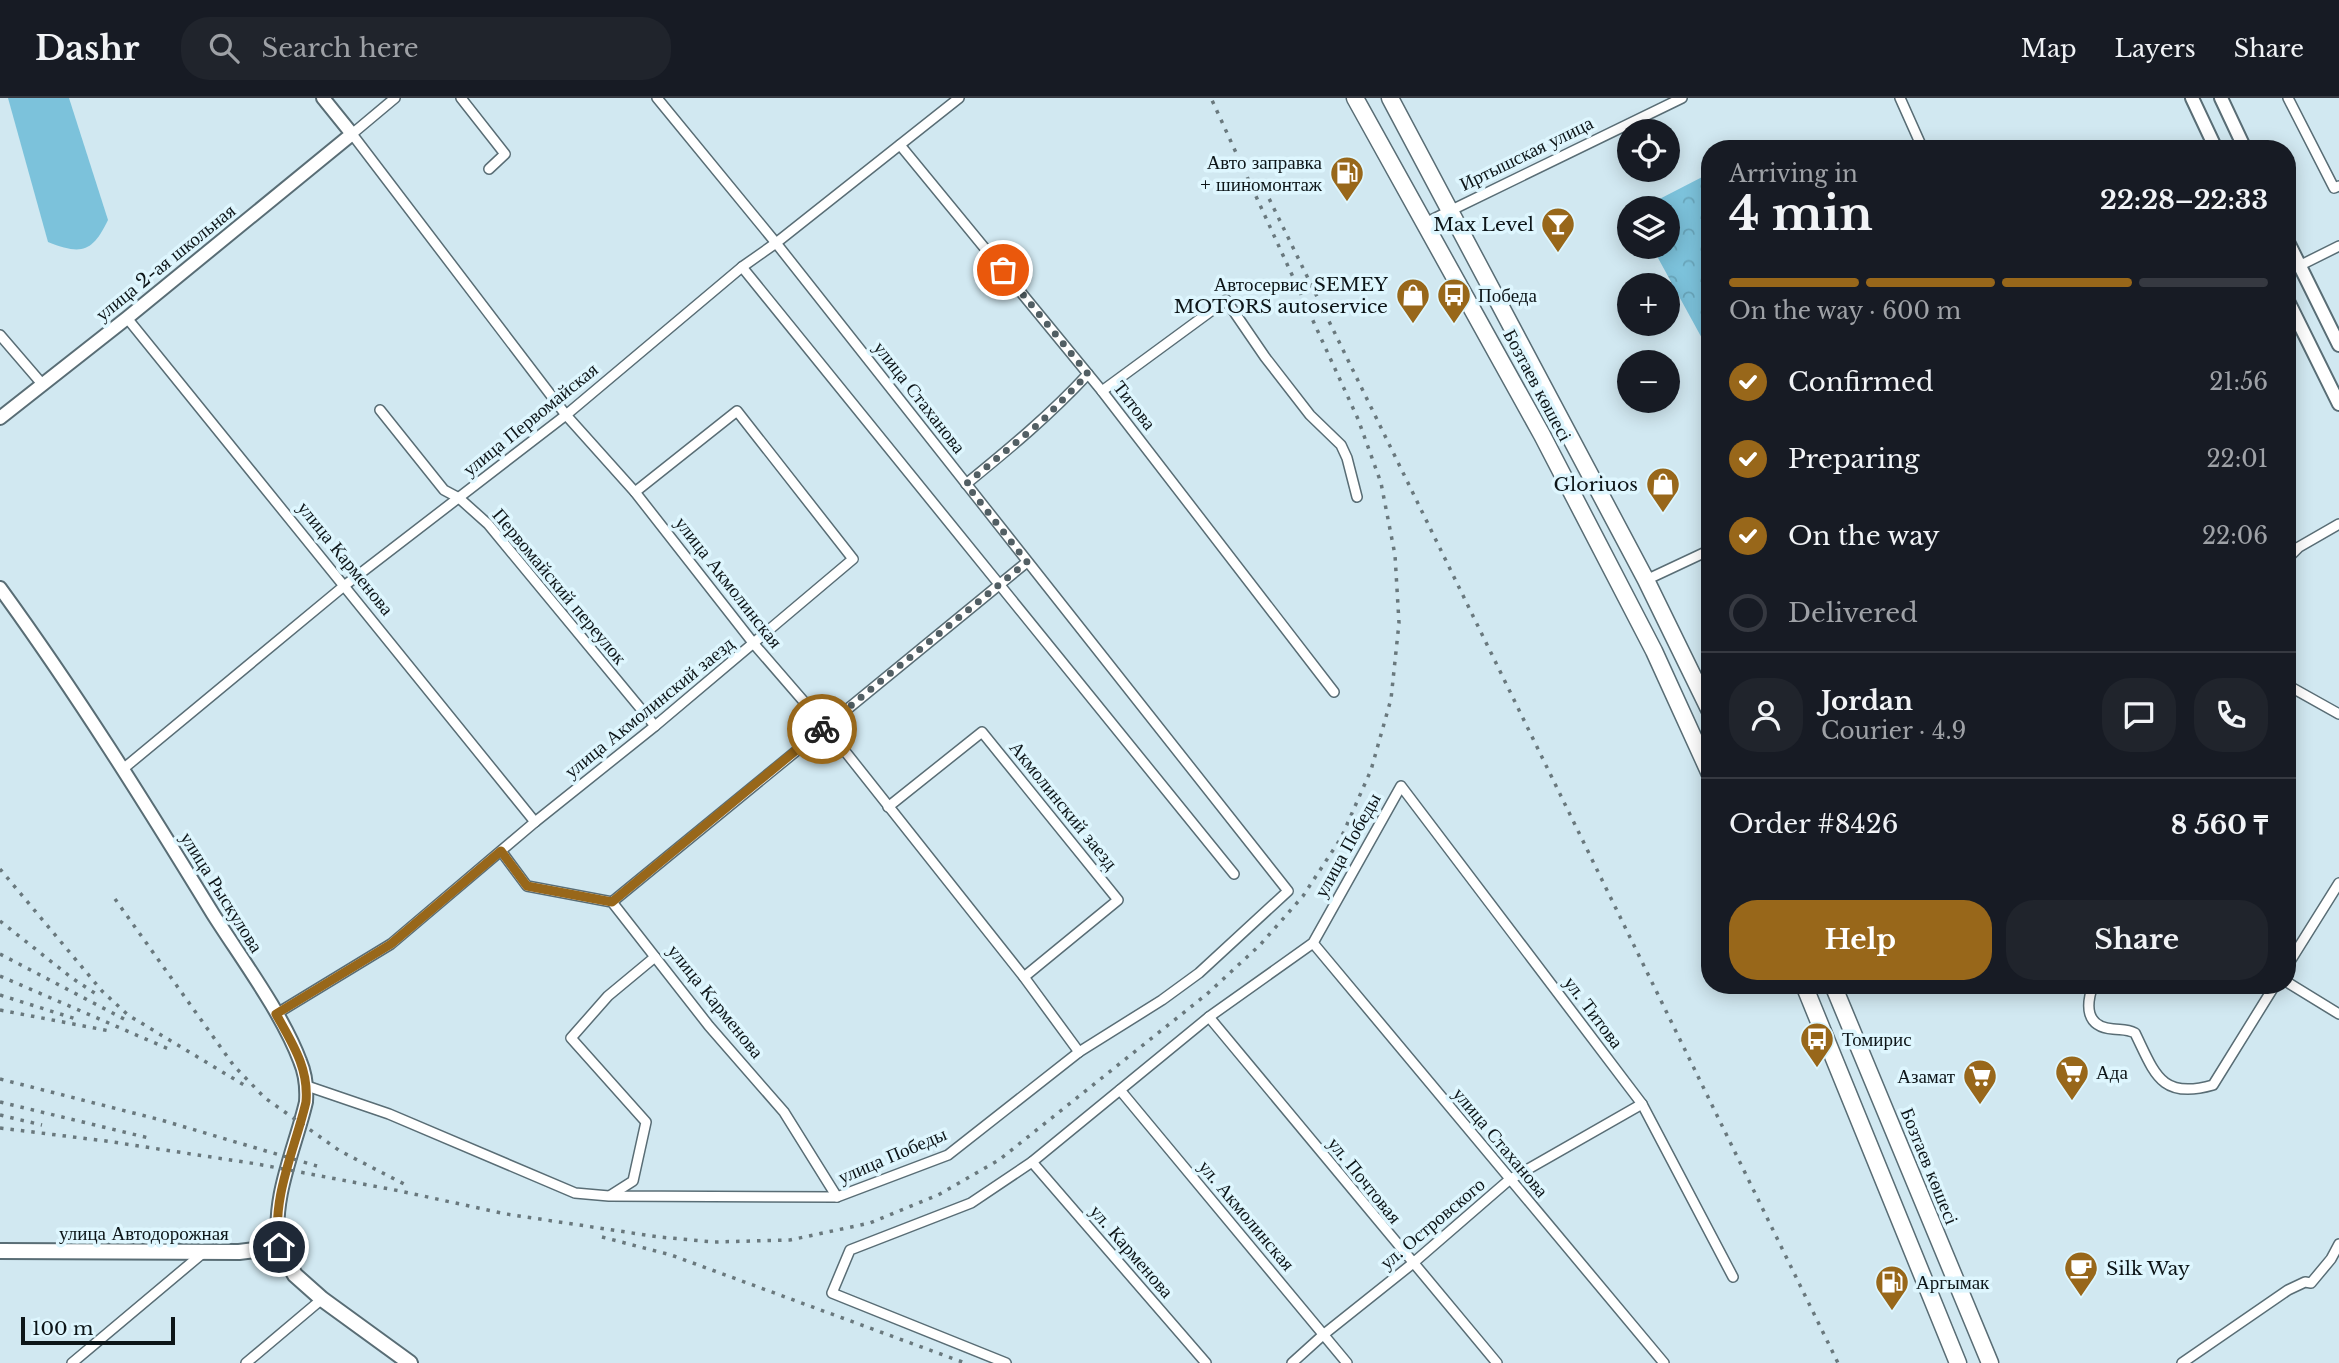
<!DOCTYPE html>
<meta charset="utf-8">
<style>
body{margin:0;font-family:"Libre Baskerville",serif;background:#20242c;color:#f1f3f6;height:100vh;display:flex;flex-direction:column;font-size:26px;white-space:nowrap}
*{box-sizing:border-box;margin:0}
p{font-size:23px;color:#9ea1a6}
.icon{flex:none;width:38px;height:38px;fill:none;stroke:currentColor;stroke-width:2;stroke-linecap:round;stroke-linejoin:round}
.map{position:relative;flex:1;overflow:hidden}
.sheet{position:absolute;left:1701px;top:42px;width:595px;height:854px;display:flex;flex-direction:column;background:#171b24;border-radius:28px;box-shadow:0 4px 18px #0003}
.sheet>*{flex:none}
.buttons{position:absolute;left:1617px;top:21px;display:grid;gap:14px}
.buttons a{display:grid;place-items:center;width:63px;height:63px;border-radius:50%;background:#171b24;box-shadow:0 4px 18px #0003;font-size:35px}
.scale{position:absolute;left:21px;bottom:18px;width:154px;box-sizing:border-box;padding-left:7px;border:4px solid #0d1518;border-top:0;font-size:19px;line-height:24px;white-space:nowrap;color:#0d1518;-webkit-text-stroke:5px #def6fe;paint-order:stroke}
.pin{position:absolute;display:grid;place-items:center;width:60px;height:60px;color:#fff;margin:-30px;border:4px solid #fff;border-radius:50%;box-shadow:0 2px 7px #0007}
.courier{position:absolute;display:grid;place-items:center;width:70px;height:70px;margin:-35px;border:5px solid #98671a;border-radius:50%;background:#fff;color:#222;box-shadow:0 2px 9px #0007}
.head em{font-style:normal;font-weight:700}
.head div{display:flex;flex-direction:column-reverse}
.head{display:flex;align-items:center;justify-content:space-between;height:119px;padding:0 28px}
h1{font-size:46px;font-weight:700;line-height:52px}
.bar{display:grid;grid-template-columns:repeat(4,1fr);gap:10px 7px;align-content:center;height:84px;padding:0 28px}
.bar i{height:9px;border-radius:5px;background:#363941}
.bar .active{background:#98671a}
.bar p{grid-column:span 4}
.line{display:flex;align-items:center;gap:18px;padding:0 28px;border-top:2px solid #363941}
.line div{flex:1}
.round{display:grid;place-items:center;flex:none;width:74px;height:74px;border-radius:28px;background:#20242c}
ol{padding:0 28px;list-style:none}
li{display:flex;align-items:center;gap:21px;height:77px}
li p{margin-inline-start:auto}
li .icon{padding:7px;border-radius:50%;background:#98671a;color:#fff;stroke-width:4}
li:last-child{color:#9ea1a6}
li i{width:38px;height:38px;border:4px solid #363941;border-radius:50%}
.cta{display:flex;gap:14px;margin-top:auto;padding:14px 28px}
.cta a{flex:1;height:80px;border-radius:28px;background:#98671a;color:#fff;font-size:28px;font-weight:700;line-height:80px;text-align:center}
.cta a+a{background:#20242c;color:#f1f3f6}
header{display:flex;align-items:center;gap:42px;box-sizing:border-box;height:98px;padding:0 35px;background:#171b24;border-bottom:2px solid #363941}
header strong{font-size:33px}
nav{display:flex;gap:38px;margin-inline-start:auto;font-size:24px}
.search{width:490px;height:63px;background:#20242c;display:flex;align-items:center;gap:18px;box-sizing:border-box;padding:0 24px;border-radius:28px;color:#9ea1a6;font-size:26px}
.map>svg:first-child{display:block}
.park{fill:url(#park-crowns)}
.garden{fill:#7cc2db}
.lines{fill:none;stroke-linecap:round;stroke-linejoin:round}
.minor-casing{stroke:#596d75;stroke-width:12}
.tertiary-casing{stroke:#596d75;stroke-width:16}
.secondary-casing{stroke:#596d75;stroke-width:16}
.primary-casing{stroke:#596d75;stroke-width:18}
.trunk-casing{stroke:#596d75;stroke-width:19}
.minor{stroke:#fff;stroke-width:9}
.tertiary{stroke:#fff;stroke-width:12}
.secondary{stroke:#fff;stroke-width:12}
.primary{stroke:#fff;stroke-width:14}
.trunk{stroke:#fff;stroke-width:16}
.rail{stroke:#69787d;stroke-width:3.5;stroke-dasharray:3.5 7;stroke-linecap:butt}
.done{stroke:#525f64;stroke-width:7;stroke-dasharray:0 12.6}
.route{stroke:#98671a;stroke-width:9}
.labels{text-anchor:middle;stroke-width:7;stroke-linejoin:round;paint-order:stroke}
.street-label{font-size:19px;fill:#0d1518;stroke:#def6fe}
.poi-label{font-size:19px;fill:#0d1518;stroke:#def6fe;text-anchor:end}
</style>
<header>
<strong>Dashr</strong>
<div class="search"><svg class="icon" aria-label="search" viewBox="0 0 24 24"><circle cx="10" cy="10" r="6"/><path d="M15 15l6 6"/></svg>Search here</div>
<nav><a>Map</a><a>Layers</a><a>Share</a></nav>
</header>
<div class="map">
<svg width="2339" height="1265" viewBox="0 0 2339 1265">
<defs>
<pattern id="park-crowns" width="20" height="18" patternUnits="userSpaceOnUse" patternTransform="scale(1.75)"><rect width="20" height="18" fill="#7cc2db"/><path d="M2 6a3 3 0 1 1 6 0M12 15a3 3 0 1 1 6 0" fill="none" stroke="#6aa6bb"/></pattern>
</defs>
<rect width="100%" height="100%" fill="#d1e8f1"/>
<polygon class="park" points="1710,75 1710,248 1704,244 1652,149 1668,149 1668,110 1642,110"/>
<path class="garden" d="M8,0H69L108,122C92,155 81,157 48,144Z"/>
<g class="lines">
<g class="minor-casing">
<g id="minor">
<polyline points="395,0 352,36 566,317 635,394 754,546 825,628 1024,879 1079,954"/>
<polyline points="461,0 505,56 489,71"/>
<polyline points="1900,0 1921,47 1919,51"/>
<polyline points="2288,0 2334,90 2339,88"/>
<polyline points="900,47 1102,293 1334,594"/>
<polyline points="1425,125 1682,0"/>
<polyline points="2299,168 2339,148"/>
<polyline points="742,169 1234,776"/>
<polyline points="127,220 535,724"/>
<polyline points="0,237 43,287"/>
<polyline points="1102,293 1226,202 1265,259 1310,317 1341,347 1347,360 1357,399"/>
<polyline points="380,312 444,392 459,400 488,426 655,628"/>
<path d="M966,386C1009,351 1050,317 1088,276"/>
<polyline points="2287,461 2299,449 2339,426"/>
<polyline points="1646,482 1710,452"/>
<polyline points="2287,587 2339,616"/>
<polyline points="123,671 344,488 566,317 742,169 776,145 959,0"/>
<polyline points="888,709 982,634 1118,802 1024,879"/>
<polyline points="501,753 527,788 612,804 709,928 784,1014 837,1099"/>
<polyline points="612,804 1027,464"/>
<polyline points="1313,845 1664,1265"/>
<polyline points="2287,868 2339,785"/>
<polyline points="2287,884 2339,916"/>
<path d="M2093,887C2086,907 2085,929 2113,931C2122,932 2127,931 2135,935C2155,976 2161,1002 2213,987L2275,887"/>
<polyline points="276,916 391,846 535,724 655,628 853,461 737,313 635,394"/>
<polyline points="1209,919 1497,1265"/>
<polyline points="307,988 389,1016 575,1095 609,1098 837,1099 948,1057 1079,954 1162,902 1199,875 1288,793 776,145 657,0"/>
<polyline points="1120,992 1347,1265"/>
<polyline points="1032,1064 1206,1265"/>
<polyline points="611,1097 633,1083 646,1024 571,940 608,898 655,859"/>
<polyline points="72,1265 203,1155"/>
<polyline points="246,1265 322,1201"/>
<polyline points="1006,1265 832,1195 850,1152 971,1105 1032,1064 1209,919 1313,845 1401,688 1642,1006 1733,1179"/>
<polyline points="1292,1265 1323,1237 1412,1166 1509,1082 1642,1006"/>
<polyline points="2182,1265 2288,1192 2305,1184 2311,1185 2331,1161 2339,1146"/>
</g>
</g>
<g class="tertiary-casing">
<g id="tertiary">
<polyline points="0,320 127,220 352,36 323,0"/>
<path d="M0,490C77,596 145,705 213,816C241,860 282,915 300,963C306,977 307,989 306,1004C295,1051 271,1100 279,1149"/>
</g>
</g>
<g class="secondary-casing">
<g id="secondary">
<polyline points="2192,0 2216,51"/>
<polyline points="2221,0 2245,51"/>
<polyline points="2287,142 2339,247"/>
<polyline points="2287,201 2339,306"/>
</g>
</g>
<g class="primary-casing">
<polyline id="primary" points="0,1153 239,1154 279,1149 295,1177 322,1201 410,1265"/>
</g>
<g class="trunk-casing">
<g id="trunk">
<polyline points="1355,0 1542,337 1654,553 1710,676"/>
<polyline points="1390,0 1646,482 1710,613"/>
<polyline points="1804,887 1958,1265"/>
<polyline points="1833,887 1990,1265"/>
</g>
</g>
<use href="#minor" class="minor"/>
<use href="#tertiary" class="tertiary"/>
<use href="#secondary" class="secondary"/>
<use href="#primary" class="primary"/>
<use href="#trunk" class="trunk"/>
<g class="rail">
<polyline points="1260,82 1838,1265"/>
<polyline points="0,771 102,893 128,917 244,987"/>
<polyline points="115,801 234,968 265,1000 340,1053 408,1088"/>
<polyline points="0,823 72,880 99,898"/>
<polyline points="0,856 124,921"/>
<polyline points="0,878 171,952"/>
<polyline points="0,897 76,921"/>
<polyline points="0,912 110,933"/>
<polyline points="0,981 161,1022 317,1068"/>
<polyline points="0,1004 153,1041"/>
<polyline points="0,1017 42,1027"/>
<polyline points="0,1030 106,1043 257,1066 400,1093 506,1116 659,1139 714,1144 790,1142 870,1125 938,1097 999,1062 1207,896 1260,847 1303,798 1341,740 1371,672 1391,601 1399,525 1395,457 1381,385 1358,321 1211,0"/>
<polyline points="602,1139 671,1157 965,1265"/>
</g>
</g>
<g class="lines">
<polyline class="done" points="822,631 1027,464 966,386 1042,323 1088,276 1003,172"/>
<path class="route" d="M279,1149C271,1100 295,1051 306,1004C309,970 292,945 276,916L391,846L501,753L527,788L612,804L822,631"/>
</g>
<defs>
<g id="fuel-pin" transform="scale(1.75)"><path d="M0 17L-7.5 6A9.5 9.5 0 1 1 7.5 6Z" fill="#98671a" stroke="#def6fe"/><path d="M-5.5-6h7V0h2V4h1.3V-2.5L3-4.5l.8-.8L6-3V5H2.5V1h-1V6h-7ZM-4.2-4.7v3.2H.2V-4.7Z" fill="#fff"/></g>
<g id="bar-pin" transform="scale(1.75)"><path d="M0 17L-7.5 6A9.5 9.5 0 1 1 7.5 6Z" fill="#98671a" stroke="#def6fe"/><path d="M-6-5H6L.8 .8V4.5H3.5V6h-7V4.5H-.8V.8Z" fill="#fff"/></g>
<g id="shop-pin" transform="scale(1.75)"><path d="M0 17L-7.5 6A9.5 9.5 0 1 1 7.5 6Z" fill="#98671a" stroke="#def6fe"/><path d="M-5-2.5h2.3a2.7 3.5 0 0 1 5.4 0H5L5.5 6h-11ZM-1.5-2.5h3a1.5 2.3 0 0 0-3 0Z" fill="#fff"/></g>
<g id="bus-pin" transform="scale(1.75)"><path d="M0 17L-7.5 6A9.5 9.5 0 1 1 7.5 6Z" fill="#98671a" stroke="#def6fe"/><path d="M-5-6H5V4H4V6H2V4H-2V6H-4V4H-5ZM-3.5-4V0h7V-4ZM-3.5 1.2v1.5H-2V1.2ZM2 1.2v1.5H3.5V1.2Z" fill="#fff"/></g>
<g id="supermarket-pin" transform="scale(1.75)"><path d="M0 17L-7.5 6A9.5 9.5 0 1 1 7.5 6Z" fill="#98671a" stroke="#def6fe"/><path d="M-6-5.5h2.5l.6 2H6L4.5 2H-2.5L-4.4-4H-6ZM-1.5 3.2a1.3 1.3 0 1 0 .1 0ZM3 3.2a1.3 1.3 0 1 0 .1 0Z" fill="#fff"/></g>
<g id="cafe-pin" transform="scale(1.75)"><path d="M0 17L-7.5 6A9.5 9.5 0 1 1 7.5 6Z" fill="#98671a" stroke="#def6fe"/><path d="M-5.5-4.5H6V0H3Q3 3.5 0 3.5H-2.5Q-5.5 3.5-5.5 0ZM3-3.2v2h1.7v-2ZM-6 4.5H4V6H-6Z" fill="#fff"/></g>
</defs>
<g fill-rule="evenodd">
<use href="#fuel-pin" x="1347" y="75"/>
<use href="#bar-pin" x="1558" y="126"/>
<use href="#shop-pin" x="1413" y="197"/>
<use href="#bus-pin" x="1454" y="197"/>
<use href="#shop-pin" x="1663" y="386"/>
<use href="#bus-pin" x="1817" y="941"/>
<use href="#supermarket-pin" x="2072" y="974"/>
<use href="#supermarket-pin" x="1980" y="978"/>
<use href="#cafe-pin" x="2081" y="1170"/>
<use href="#fuel-pin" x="1892" y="1184"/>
</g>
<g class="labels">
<g class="street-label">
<text transform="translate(1526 55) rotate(-26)" y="7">Иртышская улица</text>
<text transform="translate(165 164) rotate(-39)" y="7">улица 2-ая школьная</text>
<text transform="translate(1538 287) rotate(62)" y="7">Бозтаев көшесі</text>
<text transform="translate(920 299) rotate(52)" y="7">улица Стаханова</text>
<text transform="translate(1135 307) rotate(52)" y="7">Титова</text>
<text transform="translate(530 321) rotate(-39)" y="7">улица Первомайская</text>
<text transform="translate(346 460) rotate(51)" y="7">улица Карменова</text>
<text transform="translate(729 484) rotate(52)" y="7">улица Акмолинская</text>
<text transform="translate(560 488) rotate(50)" y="7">Первомайский переулок</text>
<text transform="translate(649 609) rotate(-39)" y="7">улица Акмолинский заезд</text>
<text transform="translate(1064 707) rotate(51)" y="7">Акмолинский заезд</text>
<text transform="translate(1347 747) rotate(-61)" y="7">улица Победы</text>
<text transform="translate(222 794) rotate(58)" y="7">улица Рыскулова</text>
<text transform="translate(716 903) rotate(51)" y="7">улица Карменова</text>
<text transform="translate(1594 914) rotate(53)" y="7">ул. Титова</text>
<text transform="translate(1501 1044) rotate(50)" y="7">улица Стаханова</text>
<text transform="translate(892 1057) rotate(-23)" y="7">улица Победы</text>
<text transform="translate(1930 1068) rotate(68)" y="7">Бозтаев көшесі</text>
<text transform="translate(1365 1082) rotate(51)" y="7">ул. Почтовая</text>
<text transform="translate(1247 1117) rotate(50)" y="7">ул. Акмолинская</text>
<text transform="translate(1432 1125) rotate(-40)" y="7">ул. Островского</text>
<text x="144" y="1142">улица Автодорожная</text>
<text transform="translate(1132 1153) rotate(49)" y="7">ул. Карменова</text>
</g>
<g class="poi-label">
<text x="1322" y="71">Авто заправка<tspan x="1322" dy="22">+ шиномонтаж</tspan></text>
<text x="1534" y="133">Max Level</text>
<text x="1388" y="193">Автосервис SEMEY<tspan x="1388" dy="22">MOTORS autoservice</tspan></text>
<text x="1478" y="204" text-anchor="start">Победа</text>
<text x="1638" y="393">Gloriuos</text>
<text x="1842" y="948" text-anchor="start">Томирис</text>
<text x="2096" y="981" text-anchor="start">Ада</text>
<text x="1955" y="985">Азамат</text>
<text x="2106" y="1177" text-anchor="start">Silk Way</text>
<text x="1916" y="1191" text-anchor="start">Аргымак</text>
</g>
</g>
</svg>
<div class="buttons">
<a><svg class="icon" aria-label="locate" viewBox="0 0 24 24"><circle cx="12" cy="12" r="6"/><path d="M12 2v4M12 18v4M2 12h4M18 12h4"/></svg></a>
<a><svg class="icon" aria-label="layers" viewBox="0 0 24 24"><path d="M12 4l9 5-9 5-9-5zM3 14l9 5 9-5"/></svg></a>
<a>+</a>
<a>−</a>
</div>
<div class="scale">100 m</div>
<div class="pin" style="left:1003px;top:172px;background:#ea580c"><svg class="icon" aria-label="bag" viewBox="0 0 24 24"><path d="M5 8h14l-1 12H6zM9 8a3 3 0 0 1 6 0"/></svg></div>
<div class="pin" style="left:279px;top:1149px;background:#1f2937"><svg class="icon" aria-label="home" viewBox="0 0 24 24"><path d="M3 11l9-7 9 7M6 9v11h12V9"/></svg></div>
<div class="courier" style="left:822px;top:631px"><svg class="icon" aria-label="bike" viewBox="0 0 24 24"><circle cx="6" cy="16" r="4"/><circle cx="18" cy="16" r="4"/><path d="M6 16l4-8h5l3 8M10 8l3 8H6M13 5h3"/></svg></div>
<section class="sheet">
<div class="head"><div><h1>4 min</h1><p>Arriving in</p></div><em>22:28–22:33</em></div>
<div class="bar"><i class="active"></i><i class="active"></i><i class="active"></i><i></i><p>On the way · 600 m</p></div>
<ol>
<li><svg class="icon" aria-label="check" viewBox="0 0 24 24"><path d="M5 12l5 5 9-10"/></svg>Confirmed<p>21:56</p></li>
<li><svg class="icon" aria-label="check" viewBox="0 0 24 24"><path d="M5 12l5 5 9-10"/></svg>Preparing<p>22:01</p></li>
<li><svg class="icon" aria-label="check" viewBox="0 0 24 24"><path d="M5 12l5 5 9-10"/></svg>On the way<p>22:06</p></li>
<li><i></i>Delivered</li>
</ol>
<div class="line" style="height:126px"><a class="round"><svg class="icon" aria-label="person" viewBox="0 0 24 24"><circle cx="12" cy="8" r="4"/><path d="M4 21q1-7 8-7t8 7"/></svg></a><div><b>Jordan</b><p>Courier · 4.9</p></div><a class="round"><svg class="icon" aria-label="chat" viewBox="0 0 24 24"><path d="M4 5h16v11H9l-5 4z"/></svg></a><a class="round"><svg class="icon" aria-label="phone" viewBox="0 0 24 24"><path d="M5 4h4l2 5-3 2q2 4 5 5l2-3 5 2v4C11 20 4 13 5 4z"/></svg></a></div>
<div class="line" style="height:91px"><div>Order #8426</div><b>8 560 ₸</b></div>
<div class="cta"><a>Help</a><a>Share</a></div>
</section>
</div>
